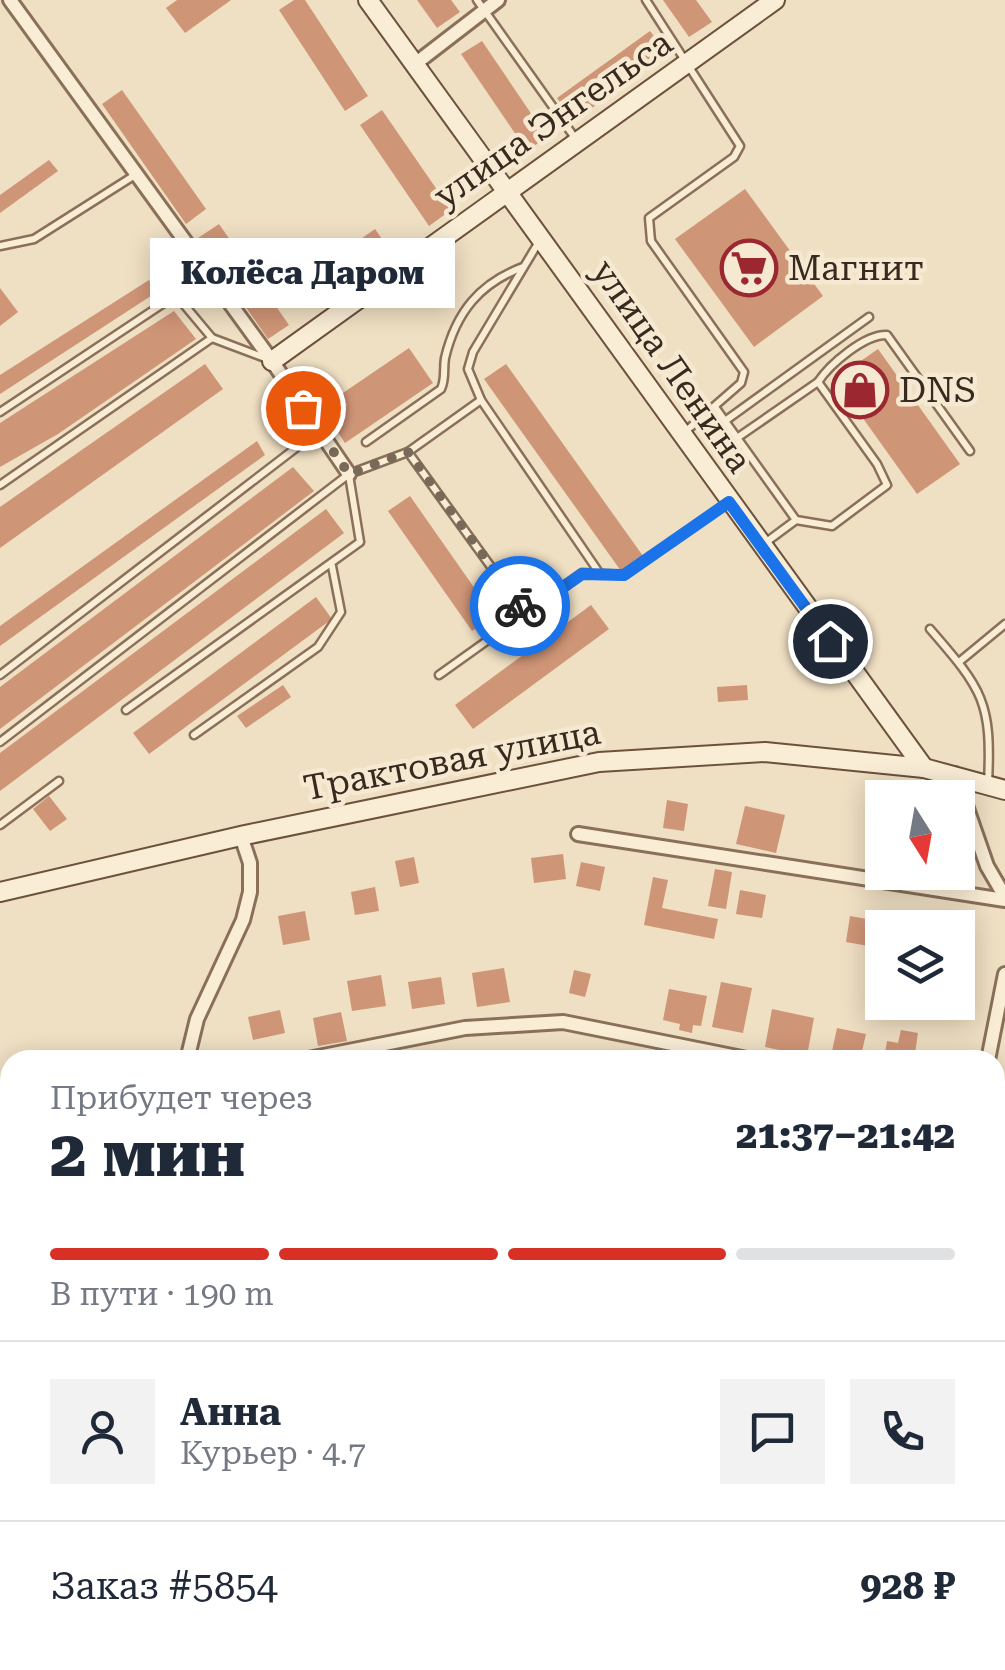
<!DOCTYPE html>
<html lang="ru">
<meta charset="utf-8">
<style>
body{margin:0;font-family:"Roboto Serif",serif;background:#f2f2f3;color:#1f2937;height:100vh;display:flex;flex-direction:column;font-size:38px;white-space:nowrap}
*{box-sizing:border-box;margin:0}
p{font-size:32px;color:#747a83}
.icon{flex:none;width:55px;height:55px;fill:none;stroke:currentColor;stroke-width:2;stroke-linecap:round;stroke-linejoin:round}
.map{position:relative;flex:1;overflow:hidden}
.sheet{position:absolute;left:0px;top:1050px;width:1005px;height:620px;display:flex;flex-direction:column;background:#fff;border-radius:30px 30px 0 0;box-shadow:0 5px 25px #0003}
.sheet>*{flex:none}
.needle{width:65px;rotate:169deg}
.fabs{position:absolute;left:865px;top:780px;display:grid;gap:20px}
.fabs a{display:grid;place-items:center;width:110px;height:110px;border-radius:0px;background:#fff;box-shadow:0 5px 25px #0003;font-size:50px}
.pin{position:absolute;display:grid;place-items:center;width:85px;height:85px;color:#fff;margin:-42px;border:5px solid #fff;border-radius:50%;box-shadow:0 2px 10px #0007}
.courier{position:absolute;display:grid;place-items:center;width:100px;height:100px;margin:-50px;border:8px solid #1a73e8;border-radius:50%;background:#fff;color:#222;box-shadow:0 2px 12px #0007}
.bubble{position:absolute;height:70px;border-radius:0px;background:#fff;box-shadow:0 5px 25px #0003;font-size:32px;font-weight:800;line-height:70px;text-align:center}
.summary em{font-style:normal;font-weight:800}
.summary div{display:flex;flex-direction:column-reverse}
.summary{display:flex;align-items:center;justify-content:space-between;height:170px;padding:0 50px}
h1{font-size:65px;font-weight:800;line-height:75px}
.bar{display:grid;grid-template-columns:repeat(4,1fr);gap:15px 10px;align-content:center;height:120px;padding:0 50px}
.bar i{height:12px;border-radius:8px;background:#e0e1e3}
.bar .on{background:#d93025}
.bar p{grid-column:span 4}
.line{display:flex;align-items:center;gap:25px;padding:0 50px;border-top:2px solid #e0e1e3}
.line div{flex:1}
.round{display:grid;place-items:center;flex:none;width:105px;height:105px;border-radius:0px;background:#f2f2f3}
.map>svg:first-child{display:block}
.building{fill:#cf9577}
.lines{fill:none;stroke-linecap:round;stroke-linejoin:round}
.lane-casing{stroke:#8a7059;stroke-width:11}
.street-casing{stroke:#8a7059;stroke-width:18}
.secondary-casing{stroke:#6c513c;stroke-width:22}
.lane{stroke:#faedd6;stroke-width:6}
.street{stroke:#faedd6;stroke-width:12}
.secondary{stroke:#faedd6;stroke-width:18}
.done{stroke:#796958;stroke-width:10;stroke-dasharray:0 18}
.route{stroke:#1a73e8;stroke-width:12}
.labels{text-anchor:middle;stroke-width:9;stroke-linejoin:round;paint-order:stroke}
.street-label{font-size:35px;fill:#39291e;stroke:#f6e9d2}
.poi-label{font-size:35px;fill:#39291e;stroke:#f6e9d2;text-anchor:start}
</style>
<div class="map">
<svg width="1005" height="1670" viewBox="0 0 1005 1670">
<rect width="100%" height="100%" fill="#efdfc3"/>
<g class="building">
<polygon points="177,0 231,0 185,33 166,8"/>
<polygon points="294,0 305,0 368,96 345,111 279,10"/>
<polygon points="417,0 451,0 460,12 437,28"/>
<polygon points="663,0 696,0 712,22 689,37"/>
<polygon points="650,31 667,53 574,121 557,98"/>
<polygon points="482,41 547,137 527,151 461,54"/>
<polygon points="122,90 206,209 186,224 102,104"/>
<polygon points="382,110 451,210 429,226 360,125"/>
<polygon points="49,160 58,171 0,213 0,195"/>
<polygon points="745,189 823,296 754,347 675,239"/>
<polygon points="219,224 289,325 268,339 198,238"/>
<polygon points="375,229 391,252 328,295 312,273"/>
<polygon points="149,280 157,292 0,394 0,375"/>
<polygon points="0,288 18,312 0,326"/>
<polygon points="174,311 196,339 58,434 0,467 0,423"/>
<polygon points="409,348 433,383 345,443 328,418 347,405 340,395"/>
<polygon points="878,349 960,464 917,494 835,379"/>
<polygon points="205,364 223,389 0,548 0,507"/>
<polygon points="506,364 643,556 621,571 484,379"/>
<polygon points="257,441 265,455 0,646 0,626"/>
<polygon points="293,467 314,491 0,729 0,687"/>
<polygon points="410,496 494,616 472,631 388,511"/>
<polygon points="326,509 344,533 0,791 0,753"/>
<polygon points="316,597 332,619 149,754 133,733"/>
<polygon points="591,605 609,629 473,729 455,705"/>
<polygon points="283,685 291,697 246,728 237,716"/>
<polygon points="747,685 748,700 718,702 717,687"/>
<polygon points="49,796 67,819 50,831 33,809"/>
<polygon points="667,800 688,804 684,831 663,828"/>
<polygon points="745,806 785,815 776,853 736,844"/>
<polygon points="563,854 566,879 534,883 531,858"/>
<polygon points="414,857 419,883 400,887 395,861"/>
<polygon points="581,862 605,867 600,891 576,886"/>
<polygon points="715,869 732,872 726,909 708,906"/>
<polygon points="653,877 668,880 662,908 718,919 714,939 644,925"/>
<polygon points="375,887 379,911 355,915 351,892"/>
<polygon points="740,890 766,895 762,918 736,914"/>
<polygon points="305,911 310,940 283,945 278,916"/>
<polygon points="850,916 884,922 880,948 846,942"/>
<polygon points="958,947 973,951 967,979 958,977"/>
<polygon points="504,968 510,1002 477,1007 472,973"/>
<polygon points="574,970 591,974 585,997 569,993"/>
<polygon points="381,975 386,1006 352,1011 347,981"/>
<polygon points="441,977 445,1004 412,1009 408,982"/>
<polygon points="721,982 752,988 743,1033 712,1027"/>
<polygon points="669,989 707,996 701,1026 693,1025 692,1033 679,1030 680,1024 663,1020"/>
<polygon points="772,1009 814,1018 807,1056 765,1047"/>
<polygon points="280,1010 285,1033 253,1040 248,1017"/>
<polygon points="341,1012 347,1041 318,1046 313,1018"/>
<polygon points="837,1028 866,1034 860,1060 831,1056"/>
<polygon points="901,1030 918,1033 914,1060 884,1060 887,1041 898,1043"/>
<polygon points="999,1195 1005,1197 1005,1238 995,1236"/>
<polygon points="995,1245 1005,1247 1005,1283 995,1282"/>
</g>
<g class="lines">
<g class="lane-casing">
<g id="lane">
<polyline points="477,0 575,138"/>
<polyline points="646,0 740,146 734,157 649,218 651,241 744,372 741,383 686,431"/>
<polyline points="540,240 473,352 468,369 481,400 600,574"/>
<polyline points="0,246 34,239 135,175"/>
<path d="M818,382C830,364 865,334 887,335L970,451"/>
<polyline points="481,400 408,452 525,614"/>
<polyline points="715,407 796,520 832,526 887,485 877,464 818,382 737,438"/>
<polyline points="0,412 176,295 212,338 265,358"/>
<polyline points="725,421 869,317"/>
<path d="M366,442L441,389C446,378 443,370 445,358C456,312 480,283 523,267"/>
<polyline points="0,485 212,338"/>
<polyline points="765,543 796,520"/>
<path d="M930,629C983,690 992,702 988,783"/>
<polyline points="959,662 1005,624"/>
<polyline points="0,675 318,431"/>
<polyline points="439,675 582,573 624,575 728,503"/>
<polyline points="126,710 360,542 349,475"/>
<polyline points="194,735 318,647 341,612 332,566"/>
<polyline points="0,742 349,474 408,452"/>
<polyline points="0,825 59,781"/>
</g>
</g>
<g class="street-casing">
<g id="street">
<polyline points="10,0 272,361 349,474"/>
<polyline points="415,64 498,0"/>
<polyline points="955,774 987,866 1005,897"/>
<polyline points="578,834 1005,900"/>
<polyline points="187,1060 197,1019 243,920 250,892 250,863 241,836"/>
<polyline points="303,1060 465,1028 563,1022 752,1060"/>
<polyline points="988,1060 1005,974"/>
<polyline points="995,1109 1005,1111"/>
<polyline points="995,1300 1005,1302"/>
<polyline points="995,1509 1005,1511"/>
</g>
</g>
<g class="secondary-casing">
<g id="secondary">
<polyline points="368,0 924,768"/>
<polyline points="272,361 775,0"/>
<polyline points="0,892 245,835 599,762 765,752 924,768 1005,790"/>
</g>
</g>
<use href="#lane" class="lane"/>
<use href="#street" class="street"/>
<use href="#secondary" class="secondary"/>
</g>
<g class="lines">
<polyline class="done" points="303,408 349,474 408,452 520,606"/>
<polyline class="route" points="520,606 525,614 582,574 624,575 729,502 830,641"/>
</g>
<defs>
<g id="supermarket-ring" transform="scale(2.875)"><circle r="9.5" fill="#f6e9d2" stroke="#9b2730" stroke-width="1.5"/><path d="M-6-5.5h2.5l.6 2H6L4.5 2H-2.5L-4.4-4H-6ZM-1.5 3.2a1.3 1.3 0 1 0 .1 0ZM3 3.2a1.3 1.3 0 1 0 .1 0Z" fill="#9b2730"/></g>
<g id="shop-ring" transform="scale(2.875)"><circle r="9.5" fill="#f6e9d2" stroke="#9b2730" stroke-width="1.5"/><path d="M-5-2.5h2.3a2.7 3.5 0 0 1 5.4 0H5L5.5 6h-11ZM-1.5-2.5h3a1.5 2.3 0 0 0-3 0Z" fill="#9b2730"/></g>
</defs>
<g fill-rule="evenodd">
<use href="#supermarket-ring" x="749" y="268"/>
<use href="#shop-ring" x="860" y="390"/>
</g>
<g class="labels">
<g class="street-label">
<text transform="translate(553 119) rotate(-35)" y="12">улица Энгельса</text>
<text transform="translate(672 366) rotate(55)" y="12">улица Ленина</text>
<text transform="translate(452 760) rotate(-11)" y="12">Трактовая улица</text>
</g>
<g class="poi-label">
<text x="788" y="280">Магнит</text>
<text x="899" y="402">DNS</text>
</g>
</g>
</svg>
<div class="fabs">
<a><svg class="needle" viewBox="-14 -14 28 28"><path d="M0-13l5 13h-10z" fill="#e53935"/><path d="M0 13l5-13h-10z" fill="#747a83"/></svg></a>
<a><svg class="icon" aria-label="layers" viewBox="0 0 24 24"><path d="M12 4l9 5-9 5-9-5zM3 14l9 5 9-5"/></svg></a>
</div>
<div class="pin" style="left:303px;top:408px;background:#ea580c"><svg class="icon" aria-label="bag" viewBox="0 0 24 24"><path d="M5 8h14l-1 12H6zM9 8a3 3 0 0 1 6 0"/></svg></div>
<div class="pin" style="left:830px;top:641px;background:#1f2937"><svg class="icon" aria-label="home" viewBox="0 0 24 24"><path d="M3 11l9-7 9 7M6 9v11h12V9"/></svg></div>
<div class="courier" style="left:520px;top:606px"><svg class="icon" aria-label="bike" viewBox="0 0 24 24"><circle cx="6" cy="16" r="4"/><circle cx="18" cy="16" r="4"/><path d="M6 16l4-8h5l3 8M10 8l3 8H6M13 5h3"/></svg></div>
<div class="bubble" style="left:150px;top:238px;width:305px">Колёса Даром</div>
<section class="sheet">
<div class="summary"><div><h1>2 мин</h1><p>Прибудет через</p></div><em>21:37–21:42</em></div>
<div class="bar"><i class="on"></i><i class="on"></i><i class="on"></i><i></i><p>В пути · 190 m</p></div>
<div class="line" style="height:180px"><a class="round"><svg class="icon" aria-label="person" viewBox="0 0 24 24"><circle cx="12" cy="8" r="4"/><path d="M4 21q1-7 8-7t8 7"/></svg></a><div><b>Анна</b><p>Курьер · 4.7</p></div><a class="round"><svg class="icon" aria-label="chat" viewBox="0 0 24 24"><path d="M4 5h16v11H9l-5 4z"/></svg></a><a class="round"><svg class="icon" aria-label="phone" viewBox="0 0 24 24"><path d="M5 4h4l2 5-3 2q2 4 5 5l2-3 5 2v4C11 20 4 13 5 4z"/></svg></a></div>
<div class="line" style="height:130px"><div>Заказ #5854</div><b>928 ₽</b></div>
</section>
</div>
